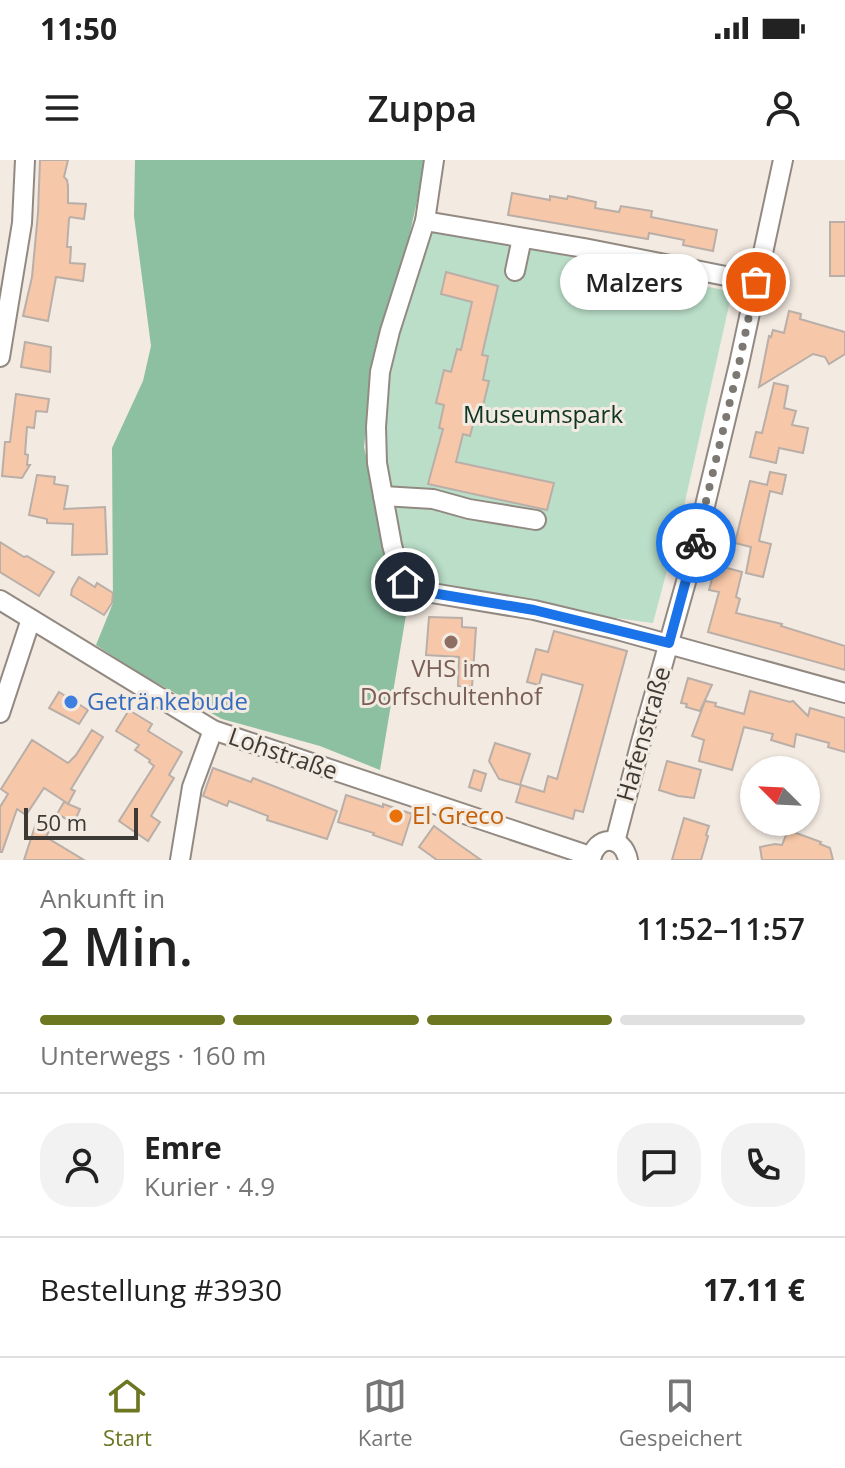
<!DOCTYPE html>
<html lang="de">
<meta charset="utf-8">
<style>
body{margin:0;font-family:"Open Sans",sans-serif;background:#f2f2f2;color:#222;height:100vh;display:flex;flex-direction:column;font-size:30px;white-space:nowrap}
*{box-sizing:border-box;margin:0}
p{font-size:26px;color:#767676}
.icon{flex:none;width:44px;height:44px;fill:none;stroke:currentColor;stroke-width:2;stroke-linecap:round;stroke-linejoin:round}
.map{position:relative;height:700px;overflow:hidden}
.sheet{display:flex;flex-direction:column;background:#fff;flex:1}
.sheet>*{flex:none}
.needle{width:52px;rotate:294deg}
.tools{position:absolute;left:740px;top:596px;display:grid;gap:16px}
.tools a{display:grid;place-items:center;width:80px;height:80px;border-radius:50%;background:#fff;box-shadow:0 2px 6px #0004;font-size:40px}
.scale{position:absolute;left:24px;bottom:20px;width:114px;box-sizing:border-box;padding-left:8px;border:4px solid #3d3a36;border-top:0;font-size:22px;line-height:28px;white-space:nowrap;color:#3d3a36;-webkit-text-stroke:6px #f3eae1;paint-order:stroke}
.pin{position:absolute;display:grid;place-items:center;width:68px;height:68px;color:#fff;margin:-34px;border:4px solid #fff;border-radius:50%;box-shadow:0 2px 8px #0007}
.courier{position:absolute;display:grid;place-items:center;width:80px;height:80px;margin:-40px;border:6px solid #1a73e8;border-radius:50%;background:#fff;color:#222;box-shadow:0 2px 10px #0007}
.bubble{position:absolute;height:56px;border-radius:28px;background:#fff;box-shadow:0 2px 6px #0004;font-size:26px;font-weight:600;line-height:56px;text-align:center}
.overview em{font-style:normal;font-weight:600}
.overview div{display:flex;flex-direction:column-reverse}
.overview{display:flex;align-items:center;justify-content:space-between;height:136px;padding:0 40px}
h1{font-size:52px;font-weight:600;line-height:60px}
.bar{display:grid;grid-template-columns:repeat(4,1fr);gap:12px 8px;align-content:center;height:96px;padding:0 40px}
.bar i{height:10px;border-radius:6px;background:#e0e0e0}
.bar .active{background:#6d7620}
.bar p{grid-column:span 4}
.line{display:flex;align-items:center;gap:20px;padding:0 40px;border-top:2px solid #e0e0e0}
.line div{flex:1}
.round{display:grid;place-items:center;flex:none;width:84px;height:84px;border-radius:32px;background:#f2f2f2}
.status{display:flex;justify-content:space-between;align-items:center;height:56px;padding:0 40px;background:#fff;direction:ltr}
.status svg{height:22px;fill:currentColor}
header{display:flex;justify-content:space-between;align-items:center;height:104px;padding:0 40px;background:#fff;font-size:36px;font-weight:600}
.tab-bar{display:flex;justify-content:space-around;align-items:center;height:112px;border-top:2px solid #e0e0e0;background:#fff;font-size:22px;color:#767676}
.tab-bar a{display:grid;justify-items:center;gap:4px}
.tab-bar .active{color:#6d7620}
.map>svg:first-child{display:block}
.green{fill:#badec8}
.forest{fill:#8dbfa1}
.building{fill:#f6c7a8;stroke:#b9afa8;stroke-width:2}
.lines{fill:none;stroke-linecap:round;stroke-linejoin:round}
.minor-casing{stroke:#928a82;stroke-width:22}
.minor{stroke:#fff;stroke-width:18}
.done{stroke:#7d7872;stroke-width:8;stroke-dasharray:0 14.4}
.route{stroke:#1a73e8;stroke-width:10}
.education-dot{fill:#8d6e63;stroke:#f3eae1;stroke-width:3}
.shop-dot{fill:#3f7fe0;stroke:#f3eae1;stroke-width:3}
.food-dot{fill:#e8710a;stroke:#f3eae1;stroke-width:3}
.labels{text-anchor:middle;stroke-width:6;stroke-linejoin:round;paint-order:stroke}
.park-label{font-size:24px;fill:#0d3622;stroke:#f3eae1}
.education-label{font-size:24px;fill:#785e54;stroke:#f3eae1}
.shop-label{font-size:24px;fill:#366cbe;stroke:#f3eae1;text-anchor:start}
.street-label{font-size:24px;fill:#3d3a36;stroke:#f3eae1}
.food-label{font-size:24px;fill:#c56008;stroke:#f3eae1;text-anchor:start}
</style>
<div class="status"><b>11:50</b><svg viewBox="0 0 49 12"><path d="M0 12V9h3v3zM5 12V6h3v6zM10 12V3h3v9zM15 12V0h3v12zM26 1h20v11H26zM47 4h2v5h-2z"/></svg></div>
<header><svg class="icon" aria-label="menu" viewBox="0 0 24 24"><path d="M4 6h16M4 12h16M4 18h16"/></svg>Zuppa<svg class="icon" aria-label="person" viewBox="0 0 24 24"><circle cx="12" cy="8" r="4"/><path d="M4 21q1-7 8-7t8 7"/></svg></header>
<div class="map">
<svg width="845" height="700" viewBox="0 0 845 700">
<rect width="100%" height="100%" fill="#f3eae1"/>
<polygon class="green" points="429,66 732,132 684,346 653,463 435,434 410,419 400,387 383,285 387,213"/>
<polygon class="forest" points="135,0 426,0 399,123 372,217 364,287 384,375 394,427 409,437 380,610 320,586 222,559 137,512 96,485 113,443 112,288 143,221 151,186 134,56"/>
<g class="building">
<polygon points="40,0 68,0 64,17 67,20 68,26 68,43 86,44 84,59 70,57 69,59 67,87 71,87 70,103 85,104 83,121 56,117 48,161 23,156 32,117 38,53"/>
<polygon points="512,33 550,40 550,36 567,39 568,36 596,42 595,48 619,52 621,46 652,51 651,57 717,70 713,91 683,85 684,80 649,73 648,79 508,55"/>
<rect x="830" y="62" width="15" height="54"/>
<polygon points="446,112 498,126 482,195 488,196 483,220 489,221 481,254 476,253 470,276 463,274 456,302 554,323 547,350 428,324 443,269 439,268 444,245 436,243 444,210 451,212 457,189 461,190 472,142 441,134"/>
<polygon points="789,151 801,154 800,159 845,172 845,194 829,204 825,197 813,194 759,227 769,176 771,177 773,170 784,173"/>
<polygon points="25,182 51,187 50,212 21,207"/>
<polygon points="774,223 788,226 784,248 796,251 792,265 808,268 803,293 779,288 776,303 750,297 756,272 762,273"/>
<polygon points="16,234 49,239 47,252 36,251 34,268 27,267 25,294 28,295 27,305 30,305 22,318 2,316 5,282 10,282"/>
<polygon points="770,312 786,315 782,334 770,331 759,381 771,384 763,417 746,413 751,387 735,383 750,321 767,325"/>
<polygon points="37,315 55,317 54,324 68,326 64,349 105,347 107,394 72,395 73,364 47,363 47,359 29,355"/>
<polygon points="0,382 24,397 27,396 54,412 39,436 0,412"/>
<polygon points="716,405 742,412 736,437 740,439 736,453 782,464 781,466 845,486 845,510 708,472 719,432 709,430"/>
<polygon points="79,417 95,427 97,423 113,433 112,443 104,455 71,435 72,429"/>
<polygon points="429,457 462,458 462,467 476,468 472,527 458,526 459,497 426,495"/>
<polygon points="554,471 627,491 583,652 575,650 573,659 516,642 521,625 544,632 548,616 557,619 583,525 542,514 539,525 527,522 536,489 548,492"/>
<polygon points="688,518 712,525 700,551 686,547 687,544 681,543"/>
<polygon points="750,531 790,542 793,541 808,556 810,548 845,558 845,592 828,587 829,583 796,574 794,587 771,580 773,574 744,567 732,610 699,601 704,580 692,576 705,541 716,543 715,546 744,554"/>
<polygon points="59,532 88,550 79,564 49,548"/>
<polygon points="129,550 152,564 148,571 182,592 169,615 174,618 151,656 160,662 148,681 119,661 154,606 149,602 150,600 135,590 139,585 116,571"/>
<polygon points="92,570 103,577 71,629 75,631 68,644 80,649 74,663 57,654 64,642 67,643 44,628 26,655 17,649 2,692 0,692 0,647 8,634 1,629 32,580 68,603 76,595"/>
<polygon points="495,583 530,594 520,625 499,619 489,601"/>
<polygon points="667,601 701,610 694,638 678,636 659,630"/>
<polygon points="213,608 251,622 253,618 337,651 327,679 267,660 268,656 229,641 227,646 203,636"/>
<polygon points="474,610 486,614 481,631 469,627"/>
<polygon points="346,635 383,647 383,644 412,654 402,685 373,675 374,673 338,662"/>
<polygon points="38,657 52,665 46,677 84,700 24,700"/>
<polygon points="684,658 709,666 706,675 708,676 701,700 672,700"/>
<polygon points="434,666 457,683 481,700 437,700 419,687"/>
<polygon points="788,670 821,682 820,684 830,688 833,700 762,700 760,687 775,684 782,685"/>
</g>
<g class="lines">
<g class="minor-casing">
<g id="minor">
<polyline points="434,0 425,61 390,171 380,212 376,267 377,303 392,385 399,411 405,422 414,430 534,450 614,469 845,533"/>
<polyline points="425,61 584,88 756,122"/>
<polyline points="515,111 522,78"/>
<polyline points="0,197 22,63 25,0"/>
<polyline points="383,336 433,339 469,349 536,360"/>
<polyline points="0,440 213,570 590,696"/>
<polyline points="0,553 31,459"/>
<polyline points="615,682 641,582 691,404 739,204 783,0"/>
<polyline points="180,700 192,627 213,570"/>
<path d="M591,700C595,675 623,674 628,700"/>
</g>
</g>
<use href="#minor" class="minor"/>
</g>
<g class="lines">
<polyline class="done" points="696,383 739,204 756,122"/>
<polyline class="route" points="405,422 414,430 534,450 669,483 696,383"/>
</g>
<circle class="education-dot" cx="451" cy="482" r="8"/>
<circle class="shop-dot" cx="71" cy="542" r="8"/>
<circle class="food-dot" cx="396" cy="656" r="8"/>
<g class="labels">
<g class="park-label">
<text x="543" y="263">Museumspark</text>
</g>
<g class="education-label">
<text x="451" y="517">VHS im<tspan x="451" dy="28">Dorfschultenhof</tspan></text>
</g>
<g class="shop-label">
<text x="87" y="550">Getränkebude</text>
</g>
<g class="street-label">
<text transform="translate(644 574) rotate(-74)" y="8">Hafenstraße</text>
<text transform="translate(283 594) rotate(19)" y="8">Lohstraße</text>
</g>
<g class="food-label">
<text x="412" y="664">El Greco</text>
</g>
</g>
</svg>
<div class="tools">
<a><svg class="needle" viewBox="-14 -14 28 28"><path d="M0-13l5 13h-10z" fill="#e53935"/><path d="M0 13l5-13h-10z" fill="#767676"/></svg></a>
</div>
<div class="scale">50 m</div>
<div class="pin" style="left:756px;top:122px;background:#ea580c"><svg class="icon" aria-label="bag" viewBox="0 0 24 24"><path d="M5 8h14l-1 12H6zM9 8a3 3 0 0 1 6 0"/></svg></div>
<div class="pin" style="left:405px;top:422px;background:#1f2937"><svg class="icon" aria-label="home" viewBox="0 0 24 24"><path d="M3 11l9-7 9 7M6 9v11h12V9"/></svg></div>
<div class="courier" style="left:696px;top:383px"><svg class="icon" aria-label="bike" viewBox="0 0 24 24"><circle cx="6" cy="16" r="4"/><circle cx="18" cy="16" r="4"/><path d="M6 16l4-8h5l3 8M10 8l3 8H6M13 5h3"/></svg></div>
<div class="bubble" style="left:560px;top:94px;width:148px">Malzers</div>
</div>
<section class="sheet">
<div class="overview"><div><h1>2 Min.</h1><p>Ankunft in</p></div><em>11:52–11:57</em></div>
<div class="bar"><i class="active"></i><i class="active"></i><i class="active"></i><i></i><p>Unterwegs · 160 m</p></div>
<div class="line" style="height:144px"><a class="round"><svg class="icon" aria-label="person" viewBox="0 0 24 24"><circle cx="12" cy="8" r="4"/><path d="M4 21q1-7 8-7t8 7"/></svg></a><div><b>Emre</b><p>Kurier · 4.9</p></div><a class="round"><svg class="icon" aria-label="chat" viewBox="0 0 24 24"><path d="M4 5h16v11H9l-5 4z"/></svg></a><a class="round"><svg class="icon" aria-label="phone" viewBox="0 0 24 24"><path d="M5 4h4l2 5-3 2q2 4 5 5l2-3 5 2v4C11 20 4 13 5 4z"/></svg></a></div>
<div class="line" style="height:104px"><div>Bestellung #3930</div><b>17.11 €</b></div>
</section>
<nav class="tab-bar">
<a class="active"><svg class="icon" aria-label="home" viewBox="0 0 24 24"><path d="M3 11l9-7 9 7M6 9v11h12V9"/></svg>Start</a>
<a><svg class="icon" aria-label="map" viewBox="0 0 24 24"><path d="M3 6l6-2 6 2 6-2v14l-6 2-6-2-6 2zM9 4v14M15 6v14"/></svg>Karte</a>
<a><svg class="icon" aria-label="saved" viewBox="0 0 24 24"><path d="M7 4h10v16l-5-4-5 4z"/></svg>Gespeichert</a>
</nav>
